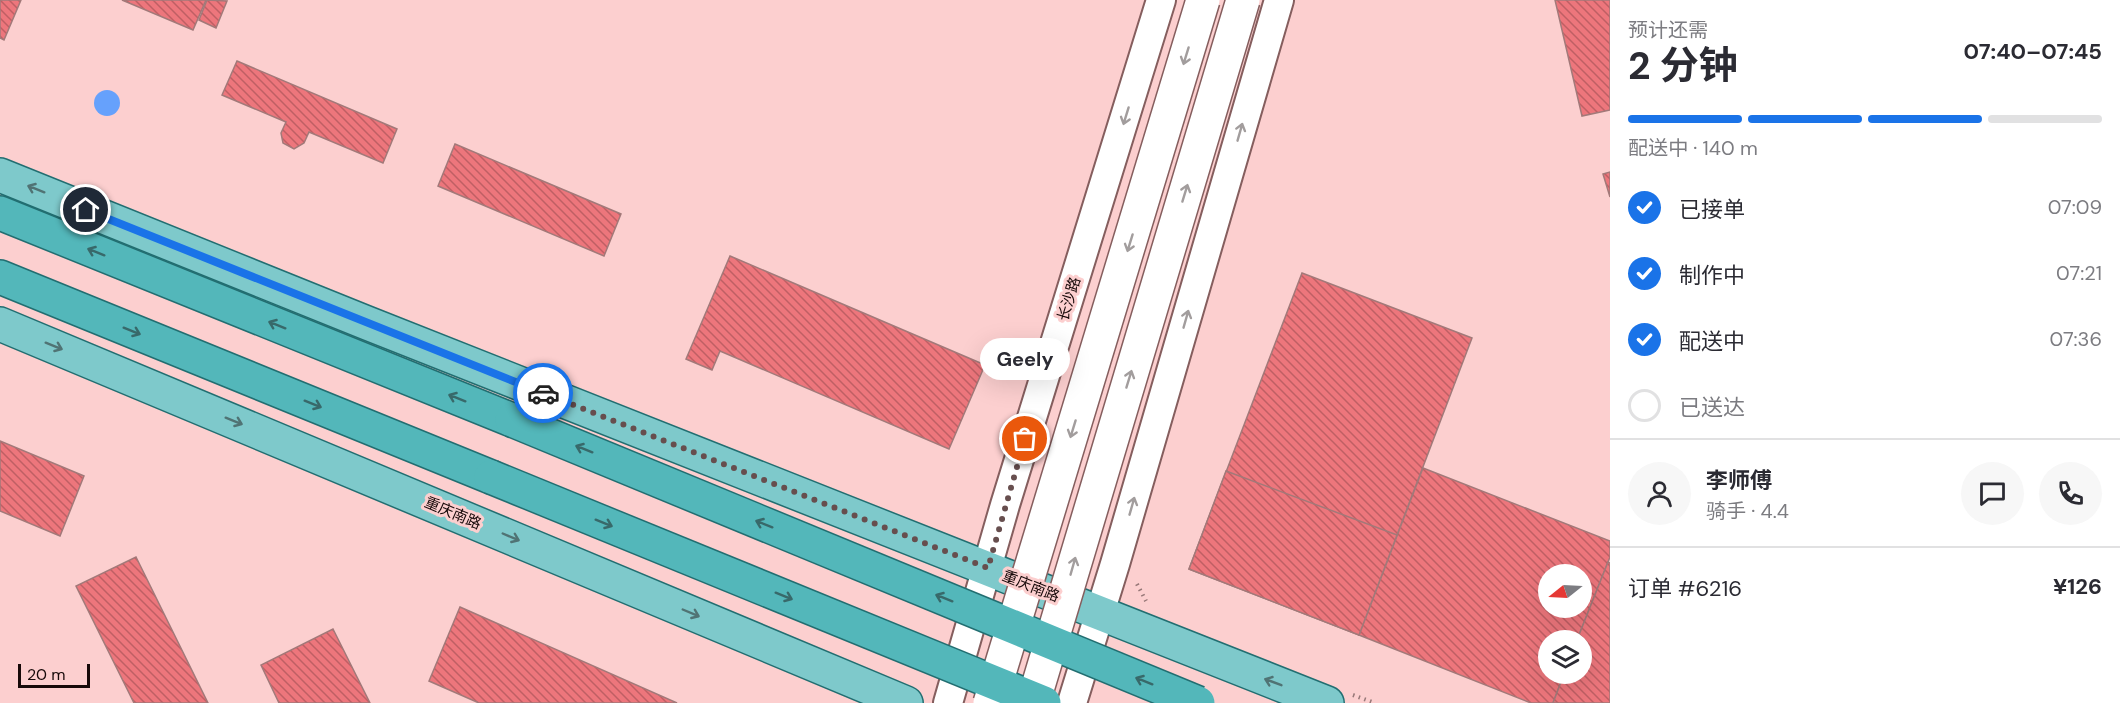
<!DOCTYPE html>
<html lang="zh">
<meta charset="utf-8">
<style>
body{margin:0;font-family:"DM Sans","Noto Sans SC",sans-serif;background:#f7f7f7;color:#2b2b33;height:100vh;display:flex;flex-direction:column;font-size:22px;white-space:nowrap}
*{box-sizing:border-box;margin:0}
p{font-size:20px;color:#7c7c81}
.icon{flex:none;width:33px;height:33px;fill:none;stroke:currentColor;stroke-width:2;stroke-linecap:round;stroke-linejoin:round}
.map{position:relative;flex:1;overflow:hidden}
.drawer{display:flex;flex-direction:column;background:#fff;width:510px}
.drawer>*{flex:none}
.needle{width:39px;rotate:252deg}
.buttons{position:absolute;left:1538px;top:564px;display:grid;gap:12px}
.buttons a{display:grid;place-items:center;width:54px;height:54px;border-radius:50%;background:#fff;box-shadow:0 6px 24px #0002;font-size:30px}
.scale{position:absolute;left:18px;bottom:15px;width:72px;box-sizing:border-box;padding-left:6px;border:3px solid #170909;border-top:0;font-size:16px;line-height:21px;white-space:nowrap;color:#170909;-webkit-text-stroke:4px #fccfcf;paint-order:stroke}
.pin{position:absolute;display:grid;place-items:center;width:51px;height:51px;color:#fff;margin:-26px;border:3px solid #fff;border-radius:50%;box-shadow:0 2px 6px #0007}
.courier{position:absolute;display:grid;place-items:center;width:60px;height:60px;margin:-30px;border:4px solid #1a73e8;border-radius:50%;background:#fff;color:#222;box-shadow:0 2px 8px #0007}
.bubble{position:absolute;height:42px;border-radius:21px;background:#fff;box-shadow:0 6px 24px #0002;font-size:20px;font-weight:700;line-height:42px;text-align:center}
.headline em{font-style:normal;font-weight:700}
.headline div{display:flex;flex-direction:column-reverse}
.headline{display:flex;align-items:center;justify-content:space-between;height:102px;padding:0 18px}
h1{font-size:39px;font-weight:700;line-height:45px}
.bar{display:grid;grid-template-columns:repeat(4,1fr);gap:9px 6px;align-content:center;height:72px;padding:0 18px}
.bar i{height:8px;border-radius:4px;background:#e1e1e2}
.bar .selected{background:#1a73e8}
.bar p{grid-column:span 4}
.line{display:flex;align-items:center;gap:15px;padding:0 18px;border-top:2px solid #e1e1e2}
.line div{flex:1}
.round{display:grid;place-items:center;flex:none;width:63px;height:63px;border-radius:32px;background:#f7f7f7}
ol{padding:0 18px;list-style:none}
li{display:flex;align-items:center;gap:18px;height:66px}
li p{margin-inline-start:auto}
li .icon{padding:6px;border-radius:50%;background:#1a73e8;color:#fff;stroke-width:4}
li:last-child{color:#7c7c81}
li i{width:33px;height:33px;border:3px solid #e1e1e2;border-radius:50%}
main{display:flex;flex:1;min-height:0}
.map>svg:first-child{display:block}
.water{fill:#66a1fc}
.building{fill:url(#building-back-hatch);stroke:#a27979;stroke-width:1.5;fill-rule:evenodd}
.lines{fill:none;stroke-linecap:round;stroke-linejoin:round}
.minor-casing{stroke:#855e5e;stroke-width:32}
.primary-casing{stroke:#226e71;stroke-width:36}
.trunk-casing{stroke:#226e71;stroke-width:36}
.path{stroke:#977878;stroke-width:4;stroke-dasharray:1.5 4.5;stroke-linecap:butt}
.minor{stroke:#fff;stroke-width:28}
.primary{stroke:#7ec9cb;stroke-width:33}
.trunk{stroke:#53b7ba;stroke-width:33}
.secondary-bridge-casing{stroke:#855e5e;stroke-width:36;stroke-linecap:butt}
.trunk-bridge-casing{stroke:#226e71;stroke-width:36;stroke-linecap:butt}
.secondary-bridge{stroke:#fff;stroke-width:33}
.trunk-bridge{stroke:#53b7ba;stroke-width:33}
.oneway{stroke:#a29d9d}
.oneway2{stroke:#507374}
.oneway3{stroke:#38696a}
.done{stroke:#674e4e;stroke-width:6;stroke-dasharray:0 10.8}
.route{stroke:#1a73e8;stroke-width:8}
.labels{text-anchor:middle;stroke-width:6;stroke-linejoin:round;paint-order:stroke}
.street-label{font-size:15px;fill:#170909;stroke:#fccfcf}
</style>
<main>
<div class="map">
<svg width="1610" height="703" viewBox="0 0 1610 703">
<defs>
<pattern id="building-back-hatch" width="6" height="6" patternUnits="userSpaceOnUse" patternTransform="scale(1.5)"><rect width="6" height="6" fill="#ed767c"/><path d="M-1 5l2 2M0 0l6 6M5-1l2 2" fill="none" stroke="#bf5f64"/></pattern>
</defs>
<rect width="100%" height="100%" fill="#fccfcf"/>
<circle class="water" cx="107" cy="103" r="13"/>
<g class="building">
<polygon points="0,0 21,0 4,40 0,38"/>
<polygon points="122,0 206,0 193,30"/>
<polygon points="207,0 227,1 216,28 199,20"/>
<polygon points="1555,0 1610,0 1610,110 1582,116"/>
<polygon points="237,61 397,129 383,163 309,132 304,143 294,149 283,143 281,133 286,122 222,95"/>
<polygon points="455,144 621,214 604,256 438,186"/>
<polygon points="1610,172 1610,197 1603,174"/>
<polygon points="730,256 985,365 949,449 720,351 712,370 686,359"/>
<polygon points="1302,273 1472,338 1359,635 1189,569"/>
<polygon points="0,441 84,476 60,536 0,511"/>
<path d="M1423,468L1610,541V557L1577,640H1548V674H1564L1553,703H1531L1359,635ZM1548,574H1581V608H1548Z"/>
<polygon points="1226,471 1397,535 1359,635 1189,569"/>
<polygon points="136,557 208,703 134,703 76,586"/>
<polygon points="1608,562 1610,563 1610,703 1553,703 1564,674 1581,674 1581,640 1577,640"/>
<polygon points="460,607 677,703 479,703 429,681"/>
<polygon points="333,629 370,703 279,703 261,665"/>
</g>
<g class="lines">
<g class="minor-casing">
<g id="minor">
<polyline points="948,703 1005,505 1161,0"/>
<polyline points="1072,703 1115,564 1279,0"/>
</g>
</g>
<g class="primary-casing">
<g id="primary">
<polyline points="0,175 367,323 1327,703"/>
<polyline points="0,324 906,703"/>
</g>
</g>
<g class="trunk-casing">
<g id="trunk">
<polyline points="0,213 512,420"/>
<polyline points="0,277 491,477"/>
</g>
</g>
<g class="path">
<polyline points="1137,584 1146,601"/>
<polyline points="1353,695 1375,703"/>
</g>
<use href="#minor" class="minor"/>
<use href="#primary" class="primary"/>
<use href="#trunk" class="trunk"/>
<g class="secondary-bridge-casing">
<g id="secondary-bridge">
<polyline points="990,703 1203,0"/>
<polyline points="1033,703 1243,0"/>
</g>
</g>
<g class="trunk-bridge-casing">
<g id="trunk-bridge">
<polyline points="512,420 1198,703"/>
<polyline points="491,477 1044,703"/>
</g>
</g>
<use href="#secondary-bridge" class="secondary-bridge"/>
<use href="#trunk-bridge" class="trunk-bridge"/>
</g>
<defs><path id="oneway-shaft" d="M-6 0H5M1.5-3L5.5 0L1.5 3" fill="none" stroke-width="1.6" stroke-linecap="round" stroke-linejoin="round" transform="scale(1.5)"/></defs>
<g class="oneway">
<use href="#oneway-shaft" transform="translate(1186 56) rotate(107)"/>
<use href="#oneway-shaft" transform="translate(1126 116) rotate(107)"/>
<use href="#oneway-shaft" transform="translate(1240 132) rotate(-74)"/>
<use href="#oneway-shaft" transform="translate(1185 193) rotate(-73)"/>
<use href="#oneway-shaft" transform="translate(1130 243) rotate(107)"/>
<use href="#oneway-shaft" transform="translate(1186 319) rotate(-74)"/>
<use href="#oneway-shaft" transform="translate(1129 379) rotate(-73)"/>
<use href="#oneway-shaft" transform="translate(1073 429) rotate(107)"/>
<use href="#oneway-shaft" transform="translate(1132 506) rotate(-74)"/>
<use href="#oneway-shaft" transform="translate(1073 566) rotate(-74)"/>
</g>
<g class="oneway2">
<use href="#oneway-shaft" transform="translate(36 189) rotate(-158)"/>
<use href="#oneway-shaft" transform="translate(54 346) rotate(22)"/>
<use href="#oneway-shaft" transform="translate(234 421) rotate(22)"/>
<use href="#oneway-shaft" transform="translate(511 537) rotate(23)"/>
<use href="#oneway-shaft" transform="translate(691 613) rotate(23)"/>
<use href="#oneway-shaft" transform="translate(1273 682) rotate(-159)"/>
</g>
<g class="oneway3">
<use href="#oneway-shaft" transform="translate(96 252) rotate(-158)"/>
<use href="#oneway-shaft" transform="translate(277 325) rotate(-158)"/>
<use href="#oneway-shaft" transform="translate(132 331) rotate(22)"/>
<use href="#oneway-shaft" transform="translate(457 398) rotate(-158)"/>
<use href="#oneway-shaft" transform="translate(313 404) rotate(22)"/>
<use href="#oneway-shaft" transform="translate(584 449) rotate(-158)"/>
<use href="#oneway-shaft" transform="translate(604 523) rotate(22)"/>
<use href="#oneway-shaft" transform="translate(764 524) rotate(-158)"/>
<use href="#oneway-shaft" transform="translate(784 596) rotate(22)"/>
<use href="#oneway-shaft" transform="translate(944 598) rotate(-158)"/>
<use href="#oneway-shaft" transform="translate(1144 681) rotate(-158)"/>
</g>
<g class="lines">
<polyline class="done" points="543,393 988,568 1025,439"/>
<polyline class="route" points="86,210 543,393"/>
</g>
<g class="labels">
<g class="street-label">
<text transform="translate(1069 299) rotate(-73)" y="5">长沙路</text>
<text transform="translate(453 513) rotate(23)" y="5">重庆南路</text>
<text transform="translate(1031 586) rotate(22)" y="5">重庆南路</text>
</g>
</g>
</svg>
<div class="buttons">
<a><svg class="needle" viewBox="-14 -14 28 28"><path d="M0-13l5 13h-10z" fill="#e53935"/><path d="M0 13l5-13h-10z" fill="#7c7c81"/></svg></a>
<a><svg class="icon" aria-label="layers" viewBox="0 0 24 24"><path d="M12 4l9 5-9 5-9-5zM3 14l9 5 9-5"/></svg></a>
</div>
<div class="scale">20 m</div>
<div class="pin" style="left:1025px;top:439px;background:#ea580c"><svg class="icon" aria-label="bag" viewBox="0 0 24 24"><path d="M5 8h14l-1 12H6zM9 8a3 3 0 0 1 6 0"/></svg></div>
<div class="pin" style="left:86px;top:210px;background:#1f2937"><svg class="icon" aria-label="home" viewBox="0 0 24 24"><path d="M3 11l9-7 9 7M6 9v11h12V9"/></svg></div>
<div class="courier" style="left:543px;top:393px"><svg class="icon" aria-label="car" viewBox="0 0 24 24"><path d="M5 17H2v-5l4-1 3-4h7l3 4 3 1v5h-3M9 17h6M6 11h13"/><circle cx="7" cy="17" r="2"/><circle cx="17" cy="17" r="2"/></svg></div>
<div class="bubble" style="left:980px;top:338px;width:90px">Geely</div>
</div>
<section class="drawer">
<div class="headline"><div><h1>2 分钟</h1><p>预计还需</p></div><em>07:40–07:45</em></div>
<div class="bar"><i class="selected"></i><i class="selected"></i><i class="selected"></i><i></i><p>配送中 · 140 m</p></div>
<ol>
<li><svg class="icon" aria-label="check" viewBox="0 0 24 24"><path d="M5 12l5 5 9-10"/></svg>已接单<p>07:09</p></li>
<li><svg class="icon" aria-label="check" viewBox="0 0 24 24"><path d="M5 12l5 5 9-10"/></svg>制作中<p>07:21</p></li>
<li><svg class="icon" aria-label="check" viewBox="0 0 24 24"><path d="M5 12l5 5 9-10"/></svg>配送中<p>07:36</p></li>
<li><i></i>已送达</li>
</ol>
<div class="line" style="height:108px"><a class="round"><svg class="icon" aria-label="person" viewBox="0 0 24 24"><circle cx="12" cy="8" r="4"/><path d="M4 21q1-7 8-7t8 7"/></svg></a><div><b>李师傅</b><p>骑手 · 4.4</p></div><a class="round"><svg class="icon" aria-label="chat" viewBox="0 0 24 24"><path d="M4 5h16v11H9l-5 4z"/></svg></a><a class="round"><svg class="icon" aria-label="phone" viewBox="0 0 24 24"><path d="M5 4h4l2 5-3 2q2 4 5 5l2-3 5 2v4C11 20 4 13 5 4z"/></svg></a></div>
<div class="line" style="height:78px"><div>订单 #6216</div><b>¥126</b></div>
</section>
</main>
